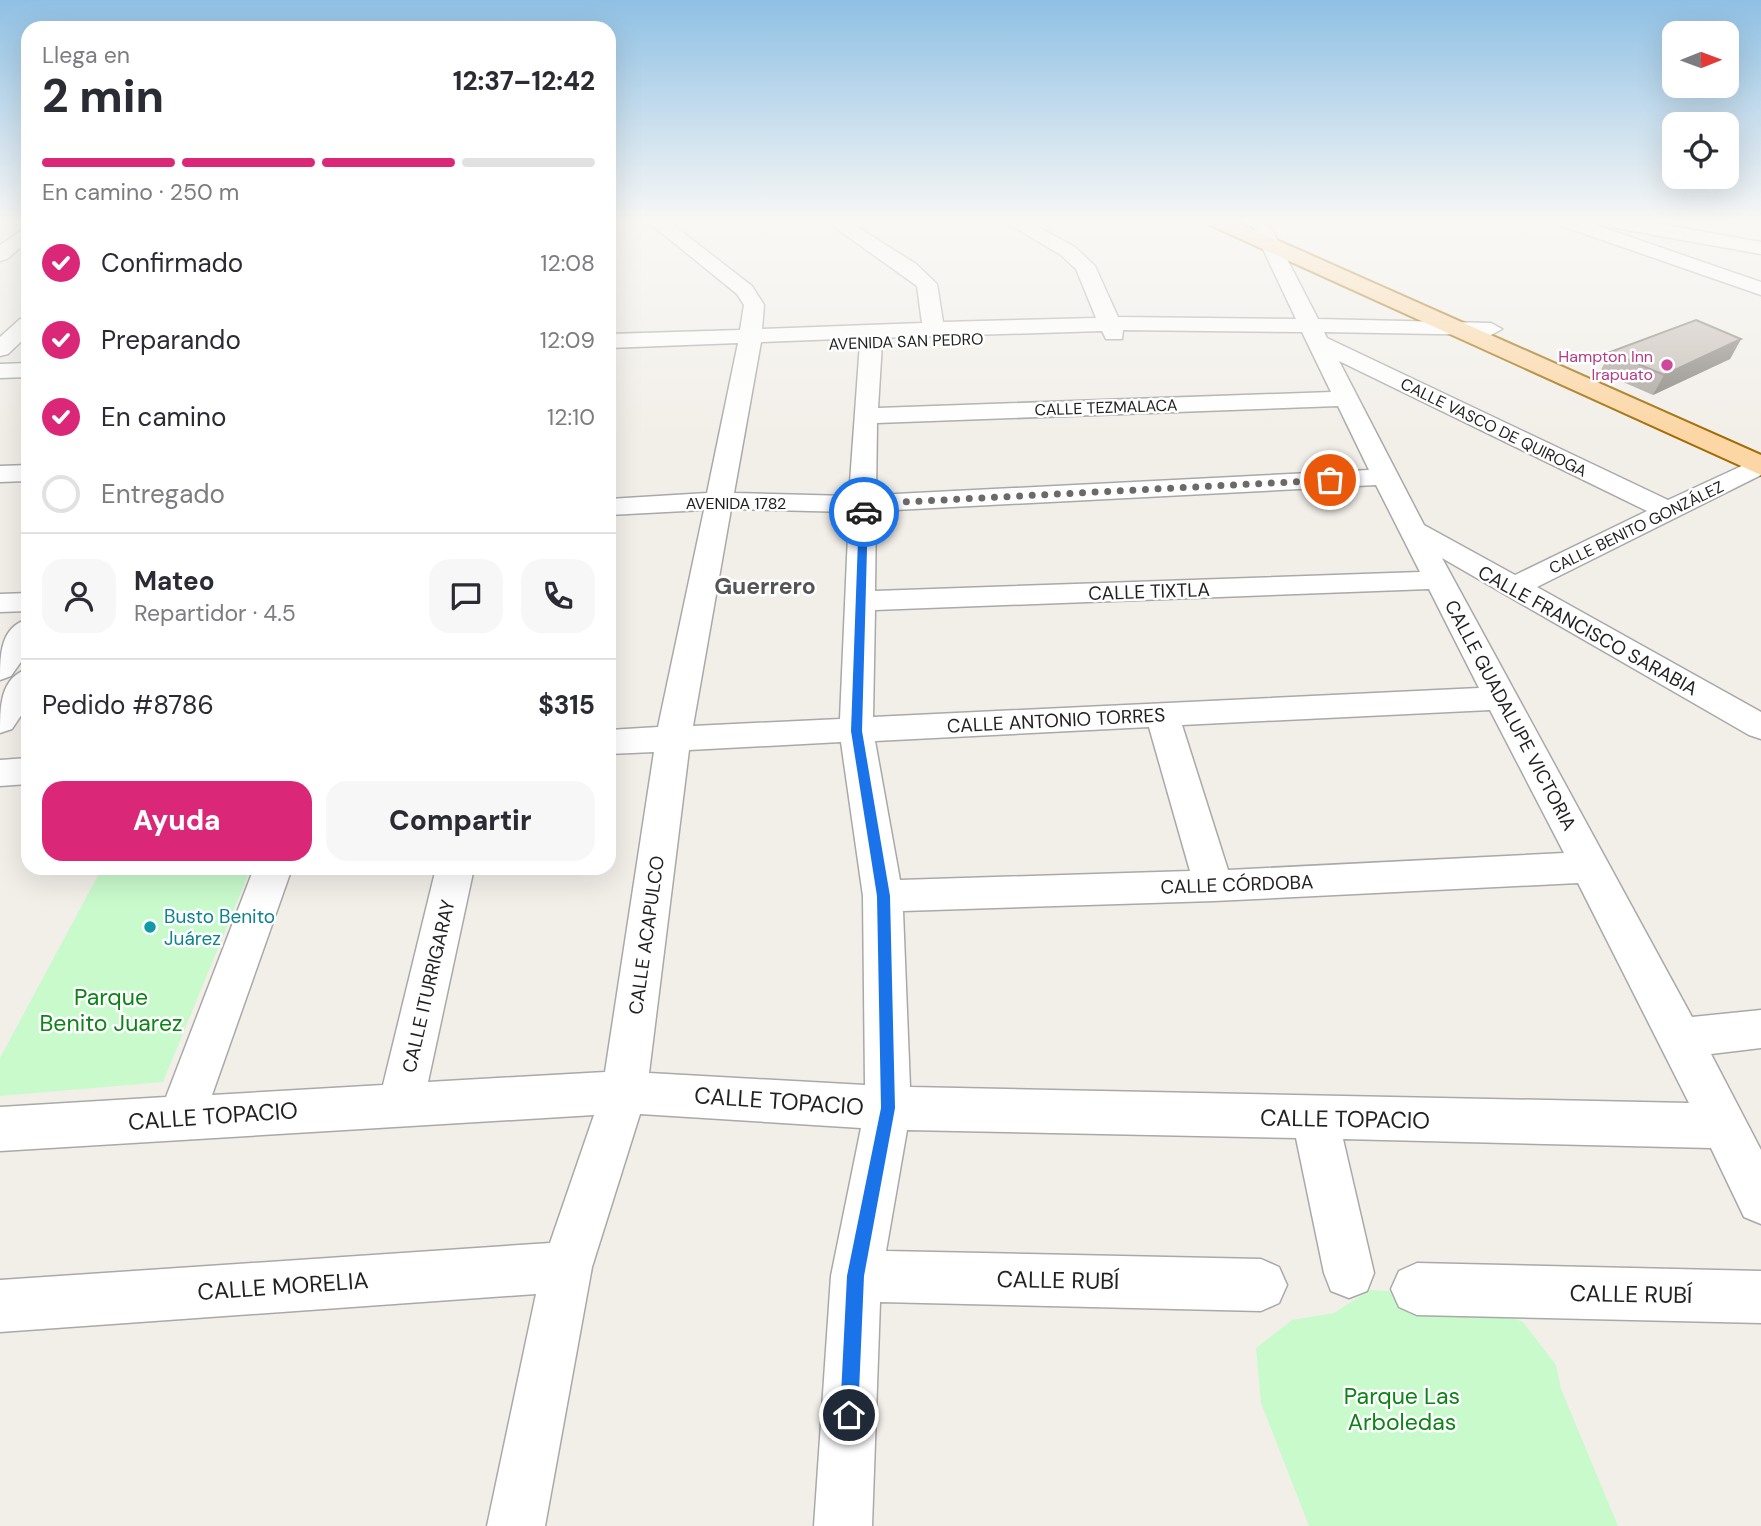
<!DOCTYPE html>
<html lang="es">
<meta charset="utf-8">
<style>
body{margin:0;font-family:"DM Sans",sans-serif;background:#f7f7f7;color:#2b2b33;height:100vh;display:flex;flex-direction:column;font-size:26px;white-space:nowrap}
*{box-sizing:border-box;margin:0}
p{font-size:23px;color:#7c7c81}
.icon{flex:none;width:38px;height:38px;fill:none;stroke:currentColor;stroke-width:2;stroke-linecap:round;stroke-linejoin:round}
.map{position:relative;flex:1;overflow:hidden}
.panel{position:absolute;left:21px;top:21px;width:595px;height:854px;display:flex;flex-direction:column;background:#fff;border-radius:21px;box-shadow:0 7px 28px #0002}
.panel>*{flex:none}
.needle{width:46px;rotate:89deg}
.buttons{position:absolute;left:1662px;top:21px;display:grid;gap:14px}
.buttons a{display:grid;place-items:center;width:77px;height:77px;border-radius:14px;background:#fff;box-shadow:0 7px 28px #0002;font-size:35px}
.pin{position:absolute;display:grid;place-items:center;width:60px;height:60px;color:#fff;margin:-30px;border:4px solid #fff;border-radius:50%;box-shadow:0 2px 7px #0007}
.courier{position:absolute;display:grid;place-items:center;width:70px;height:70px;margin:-35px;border:5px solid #1a73e8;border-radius:50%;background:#fff;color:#222;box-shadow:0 2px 9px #0007}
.summary em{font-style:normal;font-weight:800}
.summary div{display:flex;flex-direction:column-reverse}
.summary{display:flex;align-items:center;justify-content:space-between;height:119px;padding:0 21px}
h1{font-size:46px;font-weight:800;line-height:52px}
.bar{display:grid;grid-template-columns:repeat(4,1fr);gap:10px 7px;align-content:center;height:84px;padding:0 21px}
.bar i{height:9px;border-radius:5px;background:#e1e1e2}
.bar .active{background:#db2777}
.bar p{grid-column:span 4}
.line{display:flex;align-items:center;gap:18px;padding:0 21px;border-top:2px solid #e1e1e2}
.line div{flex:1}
.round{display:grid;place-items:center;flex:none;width:74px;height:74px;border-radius:21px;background:#f7f7f7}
ol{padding:0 21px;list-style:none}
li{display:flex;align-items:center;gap:21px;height:77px}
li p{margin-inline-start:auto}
li .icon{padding:7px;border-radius:50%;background:#db2777;color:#fff;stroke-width:4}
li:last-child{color:#7c7c81}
li i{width:38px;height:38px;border:4px solid #e1e1e2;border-radius:50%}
.primary-button{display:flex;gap:14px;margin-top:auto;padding:14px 21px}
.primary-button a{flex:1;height:80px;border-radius:21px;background:#db2777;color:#fff;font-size:28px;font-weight:800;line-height:80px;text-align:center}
.primary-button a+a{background:#f7f7f7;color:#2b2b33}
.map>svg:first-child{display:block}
.park{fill:#c8facc}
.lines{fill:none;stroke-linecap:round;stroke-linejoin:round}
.minor-casing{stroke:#a9a9a9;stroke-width:3}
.major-casing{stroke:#a06b00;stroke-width:4}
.minor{fill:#fff;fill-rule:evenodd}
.major{fill:#fcd6a4;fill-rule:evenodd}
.wall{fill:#aba49e}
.shaded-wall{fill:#8b8681}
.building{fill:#c7bfb8;stroke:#8b8681;stroke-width:2}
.route{fill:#1a73e8}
.done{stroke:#6b6a68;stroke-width:7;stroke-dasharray:0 12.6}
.hotel-dot{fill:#d1479c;stroke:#fff;stroke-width:2.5}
.culture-dot{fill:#0f9aa8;stroke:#fff;stroke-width:2.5}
.labels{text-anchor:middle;stroke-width:5;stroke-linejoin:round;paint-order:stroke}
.far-street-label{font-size:16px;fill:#222;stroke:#fff}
.far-hotel-label{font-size:16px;fill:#b23c85;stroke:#fff;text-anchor:end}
.street-label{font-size:19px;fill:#222;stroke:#fff}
.culture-label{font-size:19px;fill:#0d838f;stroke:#fff;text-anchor:start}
.quarter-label{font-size:23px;font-weight:bold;fill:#555;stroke:#fff}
.near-park-label{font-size:23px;fill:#0c8416;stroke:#fff}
.near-street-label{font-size:23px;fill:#222;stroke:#fff}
</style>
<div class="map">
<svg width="1761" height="1526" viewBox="0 0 1761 1526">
<rect width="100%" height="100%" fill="#f2efe9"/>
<g class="park">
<polygon points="102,868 251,868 163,1082 0,1096 0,1058"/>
<polygon points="1370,1290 1456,1295 1523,1322 1556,1365 1561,1389 1618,1526 1309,1526 1261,1403 1256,1348 1292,1320 1334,1313"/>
</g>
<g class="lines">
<g class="minor-casing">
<g id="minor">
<path d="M647,221H668L752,286L764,305L762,329L922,323L917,286L826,221H848L916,264L937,284L943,322L1096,318L1076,269L1061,255L1004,221H1027L1075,247L1095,266L1118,317L1296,319L1254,230L1263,224L1272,230L1318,319L1491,323L1502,329L1491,335L1324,332L1327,338L1668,500L1761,457V475L1537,587L1761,712V739L1749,735L1442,558L1692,1017L1761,1010V1048L1711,1054L1761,1150V1224L1744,1217L1711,1148L1343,1139L1374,1273L1367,1291L1349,1298L1331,1291L1324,1273L1296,1138L907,1130L886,1251L1261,1259L1279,1267L1287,1285L1279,1303L1261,1311L880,1302L872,1526H814L831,1276L861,1128L640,1114L592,1267L545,1526H487L536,1294L0,1332V1280L550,1243L594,1115L0,1151V1107L166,1097L254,868H292L212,1095L383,1085L436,868H474L428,1082L605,1072L654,752L609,754V730L658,727L704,510L609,515V499L707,493L738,343L609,348V334L740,330L744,305L737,294ZM1123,330L1302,332L1331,392L878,408L882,343L876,338L1102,331L1106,339H1122ZM864,338L860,343L849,496L734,493L761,342ZM1339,361L1647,511L1515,575L1424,525ZM1338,406L1369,470L876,495L877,423ZM1376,485L1420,572L875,591L876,511ZM731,509L849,512L840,719L693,726ZM1429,589L1479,688L873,717L875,610ZM1490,710L1564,853L1228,870L1182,725ZM1149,727L1190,871L900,880L875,741ZM841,742L863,896L865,1085L649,1073L689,750ZM1578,883L1689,1103L910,1087L903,911L1214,901Z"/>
<polygon points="1556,221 1584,221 1761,282 1761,295 1559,225"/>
<polygon points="1643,221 1761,242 1761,254 1616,228 1607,222"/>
<polygon points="28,226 28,241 7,259 0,261 0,245"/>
<polygon points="28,318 28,335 8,354 0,356 0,337 20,319"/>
<polygon points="28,363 28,377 0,378 0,364"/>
<polygon points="28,465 28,481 0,482 0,466"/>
<polygon points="28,593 28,611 0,612 0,594"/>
<path d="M28,619V652L11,676L0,680C0,655 0,627 28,619Z"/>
<path d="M28,669V705L12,729L0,733C0,707 0,677 28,669Z"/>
<polygon points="28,758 28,784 0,786 0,760"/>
<polygon points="1417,1263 1761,1271 1761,1323 1417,1315 1399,1307 1391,1289 1399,1271"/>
</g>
</g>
<g class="major-casing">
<polygon id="major" points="1207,221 1234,221 1761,455 1761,475 1210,225"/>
</g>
<use href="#minor" class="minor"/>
<use href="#major" class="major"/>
</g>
<polygon class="wall" points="1741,339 1730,359 1653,395 1600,372 1610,352"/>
<polygon class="shaded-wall" points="1741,339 1730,359 1653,395 1664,375"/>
<polygon class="building" points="1696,320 1741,339 1664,375 1610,352"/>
<linearGradient id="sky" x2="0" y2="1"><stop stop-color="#8fc0e4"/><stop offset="0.51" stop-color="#f9f8f5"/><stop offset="1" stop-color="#f9f8f5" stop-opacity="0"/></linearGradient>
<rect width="1761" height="435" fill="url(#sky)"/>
<polygon class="route" points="864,509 868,512 862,731 890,896 895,1108 864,1276 858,1415 855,1421 849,1424 842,1421 840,1415 847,1276 881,1108 877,896 851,731 859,512"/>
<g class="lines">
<polyline class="done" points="864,512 864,504 1330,480"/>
</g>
<circle class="hotel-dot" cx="1667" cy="365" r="7"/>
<circle class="culture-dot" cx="150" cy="927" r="7"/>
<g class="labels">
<g class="far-street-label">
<text transform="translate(906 341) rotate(-2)" y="6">AVENIDA SAN PEDRO</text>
<text transform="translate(1106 407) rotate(-2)" y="6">CALLE TEZMALACA</text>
<text transform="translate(1494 427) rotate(26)" y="6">CALLE VASCO DE QUIROGA</text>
<text x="736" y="509">AVENIDA 1782</text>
<text transform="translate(1636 527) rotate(-26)" y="6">CALLE BENITO GONZÁLEZ</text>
</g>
<g class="far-hotel-label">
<text x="1653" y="362">Hampton Inn<tspan x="1653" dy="18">Irapuato</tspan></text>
</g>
<g class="street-label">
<text transform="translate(1149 591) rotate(-2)" y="7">CALLE TIXTLA</text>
<text transform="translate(1588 630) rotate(29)" y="7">CALLE FRANCISCO SARABIA</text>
<text transform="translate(1511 715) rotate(62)" y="7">CALLE GUADALUPE VICTORIA</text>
<text transform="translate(1056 720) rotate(-3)" y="7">CALLE ANTONIO TORRES</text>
<text transform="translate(1237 884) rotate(-2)" y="7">CALLE CÓRDOBA</text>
<text transform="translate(646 935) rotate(-82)" y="7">CALLE ACAPULCO</text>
<text transform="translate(428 986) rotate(-77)" y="7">CALLE ITURRIGARAY</text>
</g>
<g class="culture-label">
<text x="164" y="923">Busto Benito<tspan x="164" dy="22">Juárez</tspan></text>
</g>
<g class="quarter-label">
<text x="765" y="594">Guerrero</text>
</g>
<g class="near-park-label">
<text x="111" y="1005">Parque<tspan x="111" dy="26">Benito Juarez</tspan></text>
<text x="1402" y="1404">Parque Las<tspan x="1402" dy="26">Arboledas</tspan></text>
</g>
<g class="near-street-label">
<text transform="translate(779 1101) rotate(4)" y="8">CALLE TOPACIO</text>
<text transform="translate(213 1116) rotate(-4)" y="8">CALLE TOPACIO</text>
<text transform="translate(1345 1119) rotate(1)" y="8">CALLE TOPACIO</text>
<text transform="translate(1058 1280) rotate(1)" y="8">CALLE RUBÍ</text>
<text transform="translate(283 1286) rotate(-4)" y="8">CALLE MORELIA</text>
<text transform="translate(1631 1294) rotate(1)" y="8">CALLE RUBÍ</text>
</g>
</g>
</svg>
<div class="buttons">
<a><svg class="needle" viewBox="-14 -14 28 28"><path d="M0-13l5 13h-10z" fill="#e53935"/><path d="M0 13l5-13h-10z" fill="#7c7c81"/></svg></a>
<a><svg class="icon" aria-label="locate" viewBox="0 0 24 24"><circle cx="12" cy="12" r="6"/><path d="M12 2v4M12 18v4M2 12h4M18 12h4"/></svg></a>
</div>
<div class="pin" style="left:1330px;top:480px;background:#ea580c"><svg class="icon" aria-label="bag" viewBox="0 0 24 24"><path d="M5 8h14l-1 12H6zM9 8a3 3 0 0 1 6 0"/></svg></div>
<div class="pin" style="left:849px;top:1415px;background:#1f2937"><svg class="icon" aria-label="home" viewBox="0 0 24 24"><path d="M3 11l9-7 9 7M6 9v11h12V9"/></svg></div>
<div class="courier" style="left:864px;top:512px"><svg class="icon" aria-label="car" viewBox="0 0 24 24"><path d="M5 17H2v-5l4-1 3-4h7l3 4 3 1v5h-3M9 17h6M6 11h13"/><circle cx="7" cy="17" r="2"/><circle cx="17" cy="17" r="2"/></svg></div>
<section class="panel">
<div class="summary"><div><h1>2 min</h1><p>Llega en</p></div><em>12:37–12:42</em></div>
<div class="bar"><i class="active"></i><i class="active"></i><i class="active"></i><i></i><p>En camino · 250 m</p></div>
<ol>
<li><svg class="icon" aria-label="check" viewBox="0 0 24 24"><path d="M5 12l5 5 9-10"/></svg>Confirmado<p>12:08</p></li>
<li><svg class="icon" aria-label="check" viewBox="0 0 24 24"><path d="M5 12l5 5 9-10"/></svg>Preparando<p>12:09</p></li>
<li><svg class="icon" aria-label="check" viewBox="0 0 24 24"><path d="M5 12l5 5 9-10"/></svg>En camino<p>12:10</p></li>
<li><i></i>Entregado</li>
</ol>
<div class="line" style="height:126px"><a class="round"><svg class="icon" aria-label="person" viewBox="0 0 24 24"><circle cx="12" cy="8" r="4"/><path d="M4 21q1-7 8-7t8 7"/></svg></a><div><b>Mateo</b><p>Repartidor · 4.5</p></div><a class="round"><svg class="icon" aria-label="chat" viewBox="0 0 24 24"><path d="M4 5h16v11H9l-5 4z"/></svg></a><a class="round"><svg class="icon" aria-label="phone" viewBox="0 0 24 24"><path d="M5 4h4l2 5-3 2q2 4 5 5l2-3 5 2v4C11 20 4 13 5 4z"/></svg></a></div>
<div class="line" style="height:91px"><div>Pedido #8786</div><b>$315</b></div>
<div class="primary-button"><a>Ayuda</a><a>Compartir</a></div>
</section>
</div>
